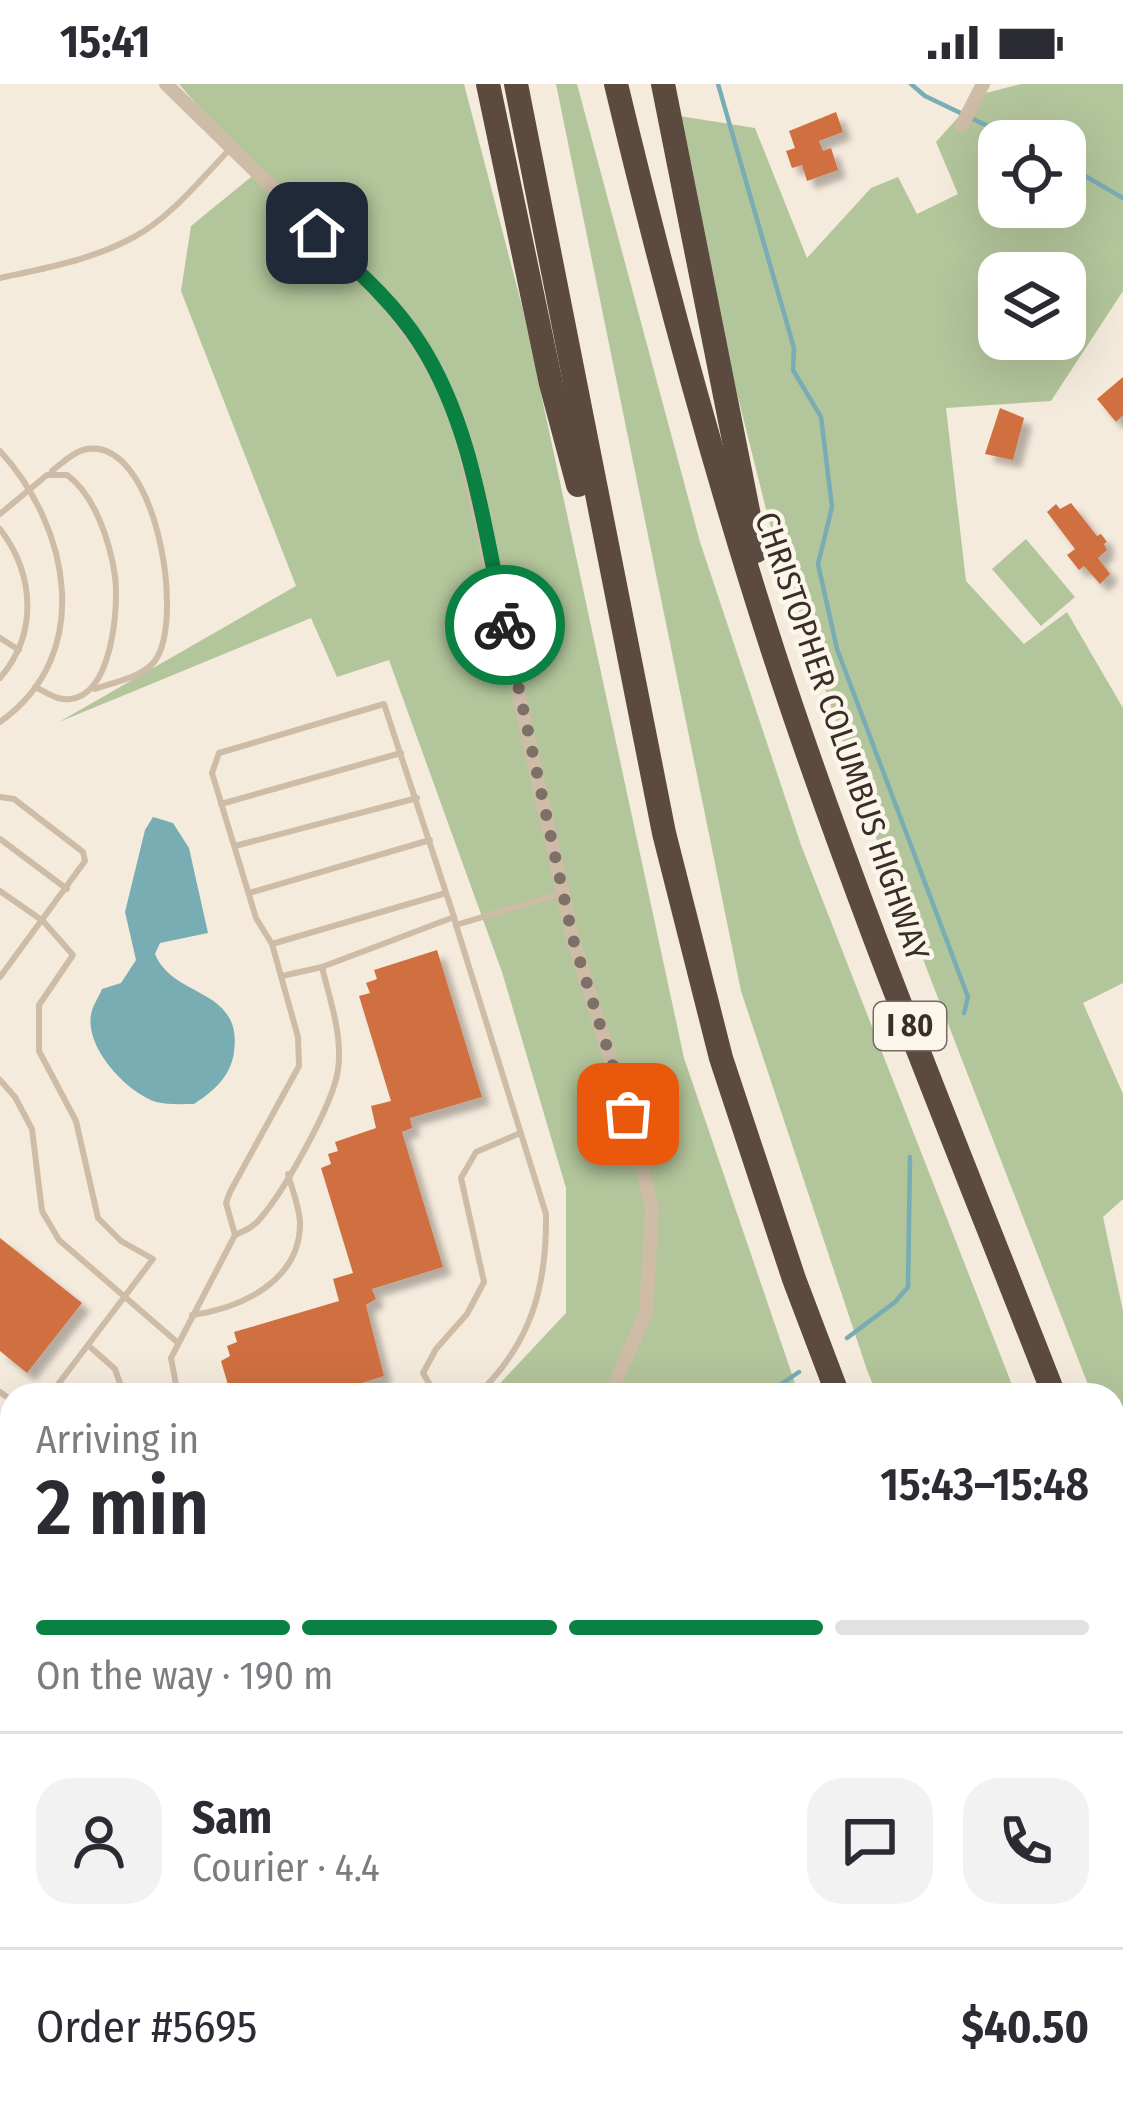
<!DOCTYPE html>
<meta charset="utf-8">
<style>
body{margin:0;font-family:"Fira Sans Condensed",sans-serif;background:#f2f2f3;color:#2b2b33;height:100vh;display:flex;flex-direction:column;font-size:45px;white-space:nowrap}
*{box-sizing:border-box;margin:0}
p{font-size:39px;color:#7c7c81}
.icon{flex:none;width:66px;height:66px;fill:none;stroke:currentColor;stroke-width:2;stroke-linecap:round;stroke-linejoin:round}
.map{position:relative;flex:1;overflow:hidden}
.details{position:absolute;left:0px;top:1299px;width:1125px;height:747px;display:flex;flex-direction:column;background:#fff;border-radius:36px 36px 0 0;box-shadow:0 12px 48px #0002}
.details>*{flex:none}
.tools{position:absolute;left:978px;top:36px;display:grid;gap:24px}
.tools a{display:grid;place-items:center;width:108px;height:108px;border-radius:24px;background:#fff;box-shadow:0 12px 48px #0002;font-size:60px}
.pin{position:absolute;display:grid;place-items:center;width:102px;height:102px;color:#fff;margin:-51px;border-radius:24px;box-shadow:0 6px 18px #0006}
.courier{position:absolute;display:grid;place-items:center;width:120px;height:120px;margin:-60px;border:9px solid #0b8043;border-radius:50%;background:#fff;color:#222;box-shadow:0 3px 15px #0007}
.head em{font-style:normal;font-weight:600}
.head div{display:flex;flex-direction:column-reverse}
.head{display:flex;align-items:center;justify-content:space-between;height:204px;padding:0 36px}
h1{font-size:78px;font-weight:600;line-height:90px}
.bar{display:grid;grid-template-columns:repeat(4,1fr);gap:18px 12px;align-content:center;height:144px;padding:0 36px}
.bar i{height:15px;border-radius:9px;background:#e1e1e2}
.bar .current{background:#0b8043}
.bar p{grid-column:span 4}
.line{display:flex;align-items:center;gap:30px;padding:0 36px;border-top:3px solid #e1e1e2}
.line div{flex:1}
.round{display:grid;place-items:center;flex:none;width:126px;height:126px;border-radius:36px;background:#f2f2f3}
.status{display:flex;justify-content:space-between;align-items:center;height:84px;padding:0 60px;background:#fff;direction:ltr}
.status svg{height:33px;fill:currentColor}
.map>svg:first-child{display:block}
.green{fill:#b3c59b;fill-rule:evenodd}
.water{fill:#79adb4}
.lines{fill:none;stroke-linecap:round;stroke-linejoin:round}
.stream{stroke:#79adb4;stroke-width:4.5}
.building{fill:#d06f3f;filter:url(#shadow)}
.lane{stroke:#cebca7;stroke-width:6}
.street{stroke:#cebca7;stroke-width:14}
.highway{stroke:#5c4a3f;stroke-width:24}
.done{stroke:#7b7167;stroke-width:12;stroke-dasharray:0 21.6}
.route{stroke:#0b8043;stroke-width:15}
.labels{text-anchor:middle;stroke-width:9;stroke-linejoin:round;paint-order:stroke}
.shield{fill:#fbf5ea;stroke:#746a62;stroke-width:3}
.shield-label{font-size:30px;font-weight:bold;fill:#3a2f28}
.street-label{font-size:33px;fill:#3a2f28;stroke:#fbf5ea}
</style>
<div class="status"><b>15:41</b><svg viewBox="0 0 49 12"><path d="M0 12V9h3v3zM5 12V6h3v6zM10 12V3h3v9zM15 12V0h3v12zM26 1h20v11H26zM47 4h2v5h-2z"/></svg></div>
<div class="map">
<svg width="1123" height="2044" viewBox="0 0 1123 2044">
<defs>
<filter id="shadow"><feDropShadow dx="8" dy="8" stdDeviation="3" flood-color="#0004"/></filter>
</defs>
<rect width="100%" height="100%" fill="#f5ebdd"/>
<g class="green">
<polygon points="179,0 464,0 523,226 684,974 799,1311 489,1311 566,1229 566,1104 502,888 389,576 337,593 311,534 59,638 296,502 181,207 191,142 256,89"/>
<polygon points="556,0 577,0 700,458 801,761 1016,1311 877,1311 867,1286 741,907"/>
<path d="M1021,0H1123V207L1051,317L946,324L966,497L1024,560L1067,528L1123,624V899L1083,919L1123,1010V1115L1103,1133L1123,1227V1391L1113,1366V1311H1092L869,736L769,437L667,30L755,44L807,174L871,104L898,93L917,130L958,110L936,58L978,11ZM999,57H1065V123H999ZM999,189H1065V255H999Z"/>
<polygon points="1026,455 1075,513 1041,542 992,485"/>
<polygon points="1113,1578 1123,1608 1123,1914 1113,1889"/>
<polygon points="954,2034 1095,2034 1099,2044 964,2044"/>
</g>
<path class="water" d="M153,733L173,739L189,764L208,849L160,859L155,870C173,915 243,903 234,968C231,992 214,1007 194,1020C182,1020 168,1021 156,1018C127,1009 85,964 91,931C92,922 99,913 102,905L121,899L136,876L125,828L145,746Z"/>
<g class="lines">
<g class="stream">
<polyline points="718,0 794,264 793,286 821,333 832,423 818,480 837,565 968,913 964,929"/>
<polyline points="911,0 925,12 1019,57"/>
<polyline points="1065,80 1123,114"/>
<polyline points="847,1254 895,1218 908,1203 910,1073"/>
<polyline points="765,1311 799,1288"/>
<polyline points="971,2034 985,2044"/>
</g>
</g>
<g class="building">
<polygon points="836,28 843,48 819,57 823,67 831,64 838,86 807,97 802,81 792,84 786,67 795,64 789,47"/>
<polygon points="1123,293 1123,331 1116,338 1097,315"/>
<polygon points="1000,324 1024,334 1013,376 985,370"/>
<polygon points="1071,419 1097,452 1101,450 1107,458 1104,460 1107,466 1098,474 1110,490 1100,500 1084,482 1079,486 1067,471 1075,465 1047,428 1056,420 1060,425"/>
<polygon points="437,866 482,1013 410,1034 412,1044 402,1048 443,1183 372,1205 376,1215 366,1221 384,1292 324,1311 231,1311 221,1277 230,1272 227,1262 237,1258 234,1248 339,1217 333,1195 353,1189 321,1084 331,1080 328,1070 338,1067 335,1058 376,1044 371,1022 391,1017 359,912 370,909 366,899 377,895 374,886"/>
<polygon points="0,1154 82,1219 27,1289 0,1267"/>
<polygon points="417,2034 580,2034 586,2044 424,2044"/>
<polygon points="723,2034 822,2034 828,2043 841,2034 872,2034 878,2044 730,2044"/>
</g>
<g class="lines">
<g class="lane">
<path d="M0,194C46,184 92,176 134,153C171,133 201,95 230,65"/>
<path d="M0,367C70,443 95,571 0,638"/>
<path d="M52,387C61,380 72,369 83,366C155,347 187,537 154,578C142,593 114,598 95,605"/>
<path d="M0,430L47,391H67C95,411 110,458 115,492C119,524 112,611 70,615C57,617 46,608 35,603"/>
<path d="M0,445C35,491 38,550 0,594"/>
<polyline points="0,554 19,566"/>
<polyline points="0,713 14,715 83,768 85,777 0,893"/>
<polyline points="221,720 401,669"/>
<polyline points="0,755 67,805"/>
<polyline points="235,762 417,714"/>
<polyline points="0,807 43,837 73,871 39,921 39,967 76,1037 98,1134 121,1157 153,1175 50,1311"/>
<polyline points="249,809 430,756"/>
<path d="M446,809L272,860L256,834L212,689L219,669L384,620C408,691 431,762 454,833L456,841L559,810"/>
<path d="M456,841L546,1130C547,1203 531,1260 477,1311"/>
<polyline points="322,883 454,833"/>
<polyline points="0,996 15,1013 32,1045 42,1127 59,1156 177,1258"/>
<path d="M235,1151C244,1147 252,1144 259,1136C283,1109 333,1021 338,986C343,951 330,917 322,883L282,892"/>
<path d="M192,1231C241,1224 301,1197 300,1138C299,1122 292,1105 288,1090"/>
<polyline points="89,1262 115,1285 124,1311"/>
<polyline points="0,1308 12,1317"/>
<polyline points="178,1311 171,1274 235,1151 226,1119 230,1108 299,982 298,953 272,860"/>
<polyline points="436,1311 423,1289 436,1265 467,1230 484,1198 461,1094 476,1068 518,1050"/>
<polyline points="0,1374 12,1358"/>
<polyline points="386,2034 393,2044"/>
<polyline points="601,2034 608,2044"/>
<polyline points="913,2034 919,2044"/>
<polyline points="886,2044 904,2034"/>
</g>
<g class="street">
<path d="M166,0L371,200C409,243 437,285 458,337L573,855L638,1064L652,1125L646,1228L610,1311"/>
<polyline points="962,41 983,0"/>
<polyline points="0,1483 12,1511"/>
<polyline points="0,1547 12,1541"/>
<polyline points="0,1579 12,1574"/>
</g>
<g class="highway">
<polyline points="488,0 551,300 578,401"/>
<polyline points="516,0 664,749 721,974 794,1195 838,1311"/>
<path d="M616,0C662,192 713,382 774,570C856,821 958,1065 1054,1311"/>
<polyline points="663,0 756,467"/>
<polyline points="1113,1462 1123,1491"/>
<polyline points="1113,1977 1123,2003"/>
</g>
</g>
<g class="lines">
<polyline class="done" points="505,541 573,855 628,1030"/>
<path class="route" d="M317,149C353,183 392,216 419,258C473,341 484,446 505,541"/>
</g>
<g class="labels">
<rect class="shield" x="874" y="918" width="72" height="48" rx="9"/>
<g class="shield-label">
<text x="910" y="952">I 80</text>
</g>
<g class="street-label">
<text transform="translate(843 652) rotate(71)" y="12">CHRISTOPHER COLUMBUS HIGHWAY</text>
</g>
</g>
</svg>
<div class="tools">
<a><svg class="icon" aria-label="locate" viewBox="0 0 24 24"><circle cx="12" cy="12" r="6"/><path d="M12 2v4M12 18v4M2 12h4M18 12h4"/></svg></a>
<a><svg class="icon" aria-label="layers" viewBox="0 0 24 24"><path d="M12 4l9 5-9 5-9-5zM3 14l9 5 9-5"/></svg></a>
</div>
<div class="pin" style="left:628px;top:1030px;background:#ea580c"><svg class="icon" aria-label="bag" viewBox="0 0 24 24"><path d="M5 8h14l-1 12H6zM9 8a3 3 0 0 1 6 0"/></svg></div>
<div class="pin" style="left:317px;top:149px;background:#1f2937"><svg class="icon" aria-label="home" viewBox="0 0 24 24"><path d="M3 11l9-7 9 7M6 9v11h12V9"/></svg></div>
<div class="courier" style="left:505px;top:541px"><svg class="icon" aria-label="bike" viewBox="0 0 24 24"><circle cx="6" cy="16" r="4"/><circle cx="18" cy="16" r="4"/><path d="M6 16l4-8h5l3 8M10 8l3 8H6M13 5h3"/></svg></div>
<section class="details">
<div class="head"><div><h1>2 min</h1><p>Arriving in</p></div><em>15:43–15:48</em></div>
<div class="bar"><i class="current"></i><i class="current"></i><i class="current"></i><i></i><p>On the way · 190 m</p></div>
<div class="line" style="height:216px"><a class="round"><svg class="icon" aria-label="person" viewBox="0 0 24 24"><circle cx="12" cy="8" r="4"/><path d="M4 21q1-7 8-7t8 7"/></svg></a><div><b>Sam</b><p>Courier · 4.4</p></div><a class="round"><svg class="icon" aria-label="chat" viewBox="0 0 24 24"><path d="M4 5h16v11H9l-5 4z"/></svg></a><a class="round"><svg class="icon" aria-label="phone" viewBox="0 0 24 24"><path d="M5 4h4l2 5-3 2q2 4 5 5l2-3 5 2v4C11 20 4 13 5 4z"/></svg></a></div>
<div class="line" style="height:156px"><div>Order #5695</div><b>$40.50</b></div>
</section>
</div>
